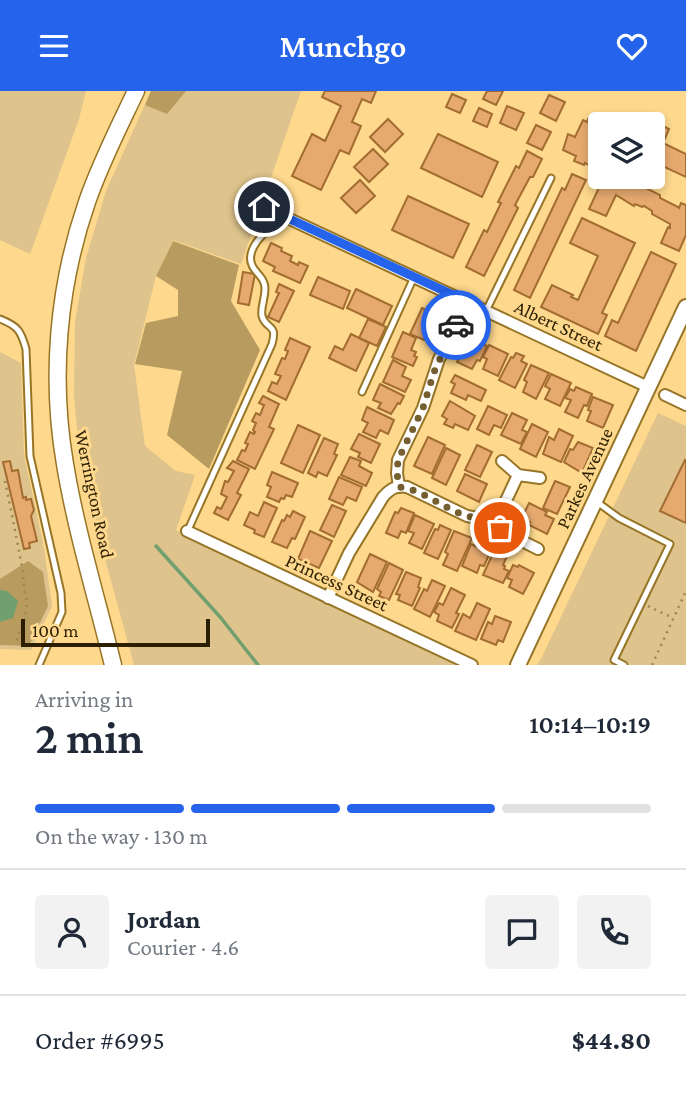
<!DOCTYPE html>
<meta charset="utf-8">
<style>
body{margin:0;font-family:"Crimson Pro",serif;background:#f2f2f3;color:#1f2937;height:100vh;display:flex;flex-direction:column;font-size:26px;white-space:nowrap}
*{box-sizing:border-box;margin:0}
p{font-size:23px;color:#747a83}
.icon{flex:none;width:38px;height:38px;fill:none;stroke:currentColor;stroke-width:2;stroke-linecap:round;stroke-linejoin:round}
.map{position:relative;height:574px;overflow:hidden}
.details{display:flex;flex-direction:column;background:#fff;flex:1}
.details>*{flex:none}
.buttons{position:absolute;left:588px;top:21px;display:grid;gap:14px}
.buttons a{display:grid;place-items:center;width:77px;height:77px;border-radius:7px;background:#fff;box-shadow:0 4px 10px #0003;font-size:35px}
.scale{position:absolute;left:21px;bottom:18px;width:189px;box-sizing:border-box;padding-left:7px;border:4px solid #2c1e00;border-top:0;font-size:19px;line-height:24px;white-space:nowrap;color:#2c1e00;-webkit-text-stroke:5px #fdd88d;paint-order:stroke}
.pin{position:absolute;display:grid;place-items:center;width:60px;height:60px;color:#fff;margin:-30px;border:4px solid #fff;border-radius:50%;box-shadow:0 2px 7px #0007}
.courier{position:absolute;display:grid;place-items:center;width:70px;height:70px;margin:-35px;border:5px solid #2563eb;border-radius:50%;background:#fff;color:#222;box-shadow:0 2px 9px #0007}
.head em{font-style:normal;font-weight:600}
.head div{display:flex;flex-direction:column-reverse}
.head{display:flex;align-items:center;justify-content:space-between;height:119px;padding:0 35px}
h1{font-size:46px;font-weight:600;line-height:52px}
.bar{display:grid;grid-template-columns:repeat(4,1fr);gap:10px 7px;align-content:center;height:84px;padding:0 35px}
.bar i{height:9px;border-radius:5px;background:#e0e1e3}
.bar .on{background:#2563eb}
.bar p{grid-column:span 4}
.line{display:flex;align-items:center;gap:18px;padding:0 35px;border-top:2px solid #e0e1e3}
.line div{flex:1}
.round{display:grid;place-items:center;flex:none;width:74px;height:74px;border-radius:7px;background:#f2f2f3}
header{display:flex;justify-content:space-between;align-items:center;height:91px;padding:0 35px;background:#2563eb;color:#fff;font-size:32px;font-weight:600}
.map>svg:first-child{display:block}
.green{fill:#dec38c}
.forest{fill:#b89b5f}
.water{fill:#709f70}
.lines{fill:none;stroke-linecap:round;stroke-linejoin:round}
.stream{stroke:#709f70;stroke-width:3.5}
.building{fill:#e6aa6f;stroke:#a36c31;stroke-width:2}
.service-casing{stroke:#977527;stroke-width:9}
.minor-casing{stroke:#977527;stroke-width:14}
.tertiary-casing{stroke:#977527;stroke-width:18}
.secondary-casing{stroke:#977527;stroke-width:19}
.path{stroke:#9e844d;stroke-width:2.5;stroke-dasharray:2 5;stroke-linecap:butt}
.service{stroke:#fff;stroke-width:5}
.minor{stroke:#fff;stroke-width:10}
.tertiary{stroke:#fff;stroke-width:14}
.secondary{stroke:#fff;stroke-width:16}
.done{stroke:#755f31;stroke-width:7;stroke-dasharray:0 12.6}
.route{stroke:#2563eb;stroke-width:9}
.labels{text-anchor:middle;stroke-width:6;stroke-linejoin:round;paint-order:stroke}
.street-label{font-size:19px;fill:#2c1e00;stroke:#fdd88d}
</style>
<header><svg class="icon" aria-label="menu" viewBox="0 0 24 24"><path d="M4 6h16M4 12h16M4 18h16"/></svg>Munchgo<svg class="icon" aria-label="heart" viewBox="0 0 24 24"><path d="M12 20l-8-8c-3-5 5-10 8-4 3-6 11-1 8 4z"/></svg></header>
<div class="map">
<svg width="686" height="574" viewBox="0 0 686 574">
<rect width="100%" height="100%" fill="#fdd88d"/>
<g class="green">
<polygon points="0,0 86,0 79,28 30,163 0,149"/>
<polygon points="151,0 301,0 241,173 173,149 156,185 134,274 145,355 176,380 195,384 176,439 455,574 134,574 81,380 74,305 75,231 86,167 106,100"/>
<polygon points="0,261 21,272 24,363 44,457 52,515 31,559 0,558"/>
<polygon points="658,322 686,335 686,574 537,574 541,568"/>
</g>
<g class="forest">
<polygon points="151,0 186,0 167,23 145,14"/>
<polygon points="173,150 239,174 231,210 260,259 209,378 167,344 182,280 135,273 146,232 178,225 178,199 156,185"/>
<polygon points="28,470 43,481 48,515 29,555 0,554 0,488"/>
</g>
<polygon class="water" points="0,499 7,500 18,510 13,527 0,531"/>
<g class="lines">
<polyline class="stream" points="156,455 221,527 258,574"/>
</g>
<g class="building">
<polygon points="325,0 376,0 371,12 362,8 352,31 361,35 349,63 340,59 321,99 292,85 312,43 325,50 341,15 322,6"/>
<polygon points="487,0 503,0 496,14 483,8"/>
<polygon points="452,3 466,9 460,22 446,16"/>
<polygon points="549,4 565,11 556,30 540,22"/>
<polygon points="507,15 524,22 516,39 500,32"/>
<polygon points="479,17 492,23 487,36 473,30"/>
<polygon points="388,28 403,43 385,61 370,46"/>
<polygon points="588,28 600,34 597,42 600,43 600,64 596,62 590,75 585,72 584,74 574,70 576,65 563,59 568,43 575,46 583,29 587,31"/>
<polygon points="651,29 669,38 663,52 686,63 686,86 654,71 653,73 653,33 649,33"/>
<polygon points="536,34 551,41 542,59 527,52"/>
<polygon points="438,43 498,71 482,106 421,77"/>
<polygon points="373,58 388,73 369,91 354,76"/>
<polygon points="527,60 542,68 533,86 530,86 515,114 518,117 484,185 466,176 484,139 487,141 501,112 498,111 516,75 519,77"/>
<polygon points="572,83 586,89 530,207 514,199 562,97 565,99"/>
<polygon points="604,86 623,86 622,89 641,97 642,95 660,104 660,107 678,116 679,117 681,112 686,114 686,144 679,160 661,152 668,136 670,137 670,133 652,123 652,120 644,115 642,116 635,113 634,115 616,104 606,125 589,118"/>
<polygon points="360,89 375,105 356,122 341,107"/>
<polygon points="408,105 469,133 453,167 392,139"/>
<polygon points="582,127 635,152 602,222 607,224 598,243 541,216 552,194 573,204 571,206 578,209 598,165 570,152"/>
<polygon points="271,152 282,157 281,160 292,165 290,170 298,174 299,171 308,175 300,192 273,180 275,176 263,170"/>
<polygon points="651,161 676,173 636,260 605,245 612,229 618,232"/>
<polygon points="243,181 255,183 249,214 238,212"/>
<polygon points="318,186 350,200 343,218 310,204"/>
<polygon points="279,193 294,200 279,231 268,226 279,202 276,201"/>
<polygon points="356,198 392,215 383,234 347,217"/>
<polygon points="422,217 436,224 424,249 410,243"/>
<polygon points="368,228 386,236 377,255 359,247"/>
<polygon points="403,241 416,247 411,259 416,261 414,265 417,266 413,275 392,266"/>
<polygon points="351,243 369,252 356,280 329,267 335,255 343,259"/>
<polygon points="290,247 310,256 286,309 268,300 272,291 277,293 281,285 275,283 282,267 285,268 288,260 285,259"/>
<polygon points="472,247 487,255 480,270 477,269 472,278 457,271 466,252 469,253"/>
<polygon points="489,254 508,263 498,285 483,278 487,268 483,266"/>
<polygon points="516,262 524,265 521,270 527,273 515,297 499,289 511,266 513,267"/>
<polygon points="393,269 406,276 402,285 411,289 405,301 383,291"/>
<polygon points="531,274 549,282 536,308 523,301 527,291 524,289"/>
<polygon points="551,283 571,292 560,315 545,308 550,298 545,295"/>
<polygon points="455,284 486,299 481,310 468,304 466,309 451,302 455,293 451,291"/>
<polygon points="380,293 404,305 400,313 398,312 391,323 378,317 381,312 373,309"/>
<polygon points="576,296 592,303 587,315 584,314 578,327 565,321 571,309 565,307 570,298 574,300"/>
<polygon points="263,305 279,313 269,336 274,338 255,378 237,369 242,359 245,360 248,353 245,352 250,341 254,343 255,341 253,339 256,332 252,330 256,322 260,324 264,314 259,312"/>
<polygon points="593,306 613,314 603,337 587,330 591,320 588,319"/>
<polygon points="450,310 475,325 468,339 455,333 453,337 444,333 447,328 442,325"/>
<polygon points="488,315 507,324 501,337 494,334 489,344 477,338"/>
<polygon points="367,316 394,329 388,343 380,339 376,347 363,341 368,332 362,329"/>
<polygon points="512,322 527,329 522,339 527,341 521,353 501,344"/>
<polygon points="532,333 548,341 536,366 520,358"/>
<polygon points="298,334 320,344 303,382 281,372"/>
<polygon points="559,338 573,345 561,371 543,363 549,346 554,349"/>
<polygon points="359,343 380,353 371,372 358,366 360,362 351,358"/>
<polygon points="428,346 445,354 432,383 414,375"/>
<polygon points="324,347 338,353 334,363 337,364 327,385 318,381 316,386 308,382"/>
<polygon points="578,351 593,357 582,382 564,371 570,358 573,359"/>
<polygon points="477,354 492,361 480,386 465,379"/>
<polygon points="446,357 460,364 446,394 432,387"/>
<polygon points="350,366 361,370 359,375 372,382 366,395 341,384"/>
<polygon points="685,369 686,370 686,432 660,420"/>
<polygon points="10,370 12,380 18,379 23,407 26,406 26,409 31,408 34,419 31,425 37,450 29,452 30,457 24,458 3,371"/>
<polygon points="233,370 249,378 237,402 241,404 228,429 214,422 217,416 221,418 227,406 221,403 225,390 228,391 234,380 227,377"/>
<polygon points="272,381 298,392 292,406 286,404 284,408 281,407 279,411 267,406 271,396 267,394"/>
<polygon points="465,383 487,393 479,411 457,400"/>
<polygon points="339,386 362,396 356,410 347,406 343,414 329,408"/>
<polygon points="555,390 570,396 557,423 543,417"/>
<polygon points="264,411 277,417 264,446 254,442 255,439 244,434 250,421 258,425"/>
<polygon points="529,412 547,421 545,424 554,428 547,443 529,434 530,431 522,427"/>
<polygon points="332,414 346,420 334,446 320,439"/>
<polygon points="401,417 414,422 406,442 401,440 398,447 386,442 395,421 398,422"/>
<polygon points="293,420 305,426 295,448 292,447 287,457 272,451 282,429 284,430 287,424 290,426"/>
<polygon points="415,424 434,433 422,458 409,452 414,442 408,440"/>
<polygon points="440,434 451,439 438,468 424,462 435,438 438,439"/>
<polygon points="310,440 332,450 319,477 298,468"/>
<polygon points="454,440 472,447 457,480 443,474 448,463 445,461"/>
<polygon points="477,450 492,457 484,475 480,474 477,482 462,475 471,453 475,455"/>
<polygon points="494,460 507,465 503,474 505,475 504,478 509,480 503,492 483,484"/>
<polygon points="370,463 387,471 373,501 357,491"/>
<polygon points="389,472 403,479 389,509 379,505 381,501 377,498"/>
<polygon points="513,474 518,476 519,474 534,482 523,503 509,496 512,489 507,487"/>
<polygon points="406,481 421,487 418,496 420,497 412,515 398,509 400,504 396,503"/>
<polygon points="432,489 445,495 430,526 414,518 424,498 427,500"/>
<polygon points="451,497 465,504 456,522 459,523 452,537 437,530 439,524 434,521 439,512 443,514"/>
<polygon points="477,512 490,518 476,549 455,540 463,523 470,527"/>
<polygon points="495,525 511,531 503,551 498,549 496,554 481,548 488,531 492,533"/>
</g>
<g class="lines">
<g class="service-casing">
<g id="service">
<polyline points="486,220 551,87"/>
<path d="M0,228C18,235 21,240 26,258L30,365L61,502L62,521L39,574"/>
<polyline points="362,301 414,186"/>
<polyline points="597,411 619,427 670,453 614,569 624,574"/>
<path d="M188,439L272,253C278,232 266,239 262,225C260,214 268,202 264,192C262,185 254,180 252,174C244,156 271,136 282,125"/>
</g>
</g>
<g class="minor-casing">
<g id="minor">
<polyline points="264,116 648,296"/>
<polyline points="665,304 686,314"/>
<polyline points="502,370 518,384 540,387"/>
<polyline points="399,396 397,382 398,369 423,317 439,268 468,211"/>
<polyline points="491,425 504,441 538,458"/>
<polyline points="187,440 472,574"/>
<path d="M328,507L349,462L383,406C390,398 396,394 407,396L467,425L483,428L496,423L503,416L518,384"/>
</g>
</g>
<g class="tertiary-casing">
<polyline id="tertiary" points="518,574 686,216"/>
</g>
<g class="secondary-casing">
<path id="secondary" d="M113,574C97,508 76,440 65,373C50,286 58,195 87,111C100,73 119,36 136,0"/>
</g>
<g class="path">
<polyline points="5,390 13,429 23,481 24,498 27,511 25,527 16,551"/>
<polyline points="648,515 673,527"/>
<polyline points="652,574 686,500"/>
</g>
<use href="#service" class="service"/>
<use href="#minor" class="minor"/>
<use href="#tertiary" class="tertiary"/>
<use href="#secondary" class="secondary"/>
</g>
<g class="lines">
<path class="done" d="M456,234L434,281L423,317L398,369L397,382L399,396C429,398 462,436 491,425L500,437"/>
<polyline class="route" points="264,116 468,211 456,234"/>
</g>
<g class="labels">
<g class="street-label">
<text transform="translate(559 234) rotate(25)" y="7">Albert Street</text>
<text transform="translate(584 387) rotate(-65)" y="7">Parkes Avenue</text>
<text transform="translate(95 403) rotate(78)" y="7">Werrington Road</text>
<text transform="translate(337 491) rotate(25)" y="7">Princess Street</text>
</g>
</g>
</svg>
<div class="buttons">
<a><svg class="icon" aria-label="layers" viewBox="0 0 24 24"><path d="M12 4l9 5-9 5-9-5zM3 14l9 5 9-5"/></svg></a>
</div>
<div class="scale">100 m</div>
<div class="pin" style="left:500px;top:437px;background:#ea580c"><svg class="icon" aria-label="bag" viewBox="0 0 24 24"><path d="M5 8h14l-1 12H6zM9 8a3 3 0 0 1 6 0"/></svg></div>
<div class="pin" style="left:264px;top:116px;background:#1f2937"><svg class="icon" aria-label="home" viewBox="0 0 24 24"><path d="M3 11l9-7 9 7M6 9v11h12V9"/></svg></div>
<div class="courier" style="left:456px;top:234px"><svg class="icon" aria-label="car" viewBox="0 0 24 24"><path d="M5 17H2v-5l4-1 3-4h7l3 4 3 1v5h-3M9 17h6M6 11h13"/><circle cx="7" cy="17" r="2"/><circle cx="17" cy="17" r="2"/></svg></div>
</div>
<section class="details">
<div class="head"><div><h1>2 min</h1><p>Arriving in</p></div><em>10:14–10:19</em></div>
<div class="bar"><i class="on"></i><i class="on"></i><i class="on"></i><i></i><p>On the way · 130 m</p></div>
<div class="line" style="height:126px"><a class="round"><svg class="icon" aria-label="person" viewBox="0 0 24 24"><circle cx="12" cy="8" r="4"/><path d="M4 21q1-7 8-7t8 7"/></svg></a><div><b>Jordan</b><p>Courier · 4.6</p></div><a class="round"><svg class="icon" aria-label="chat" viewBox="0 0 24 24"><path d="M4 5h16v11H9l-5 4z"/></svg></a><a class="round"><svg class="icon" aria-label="phone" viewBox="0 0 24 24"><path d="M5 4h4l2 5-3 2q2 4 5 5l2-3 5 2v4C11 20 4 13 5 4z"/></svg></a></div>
<div class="line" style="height:91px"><div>Order #6995</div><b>$44.80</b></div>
</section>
